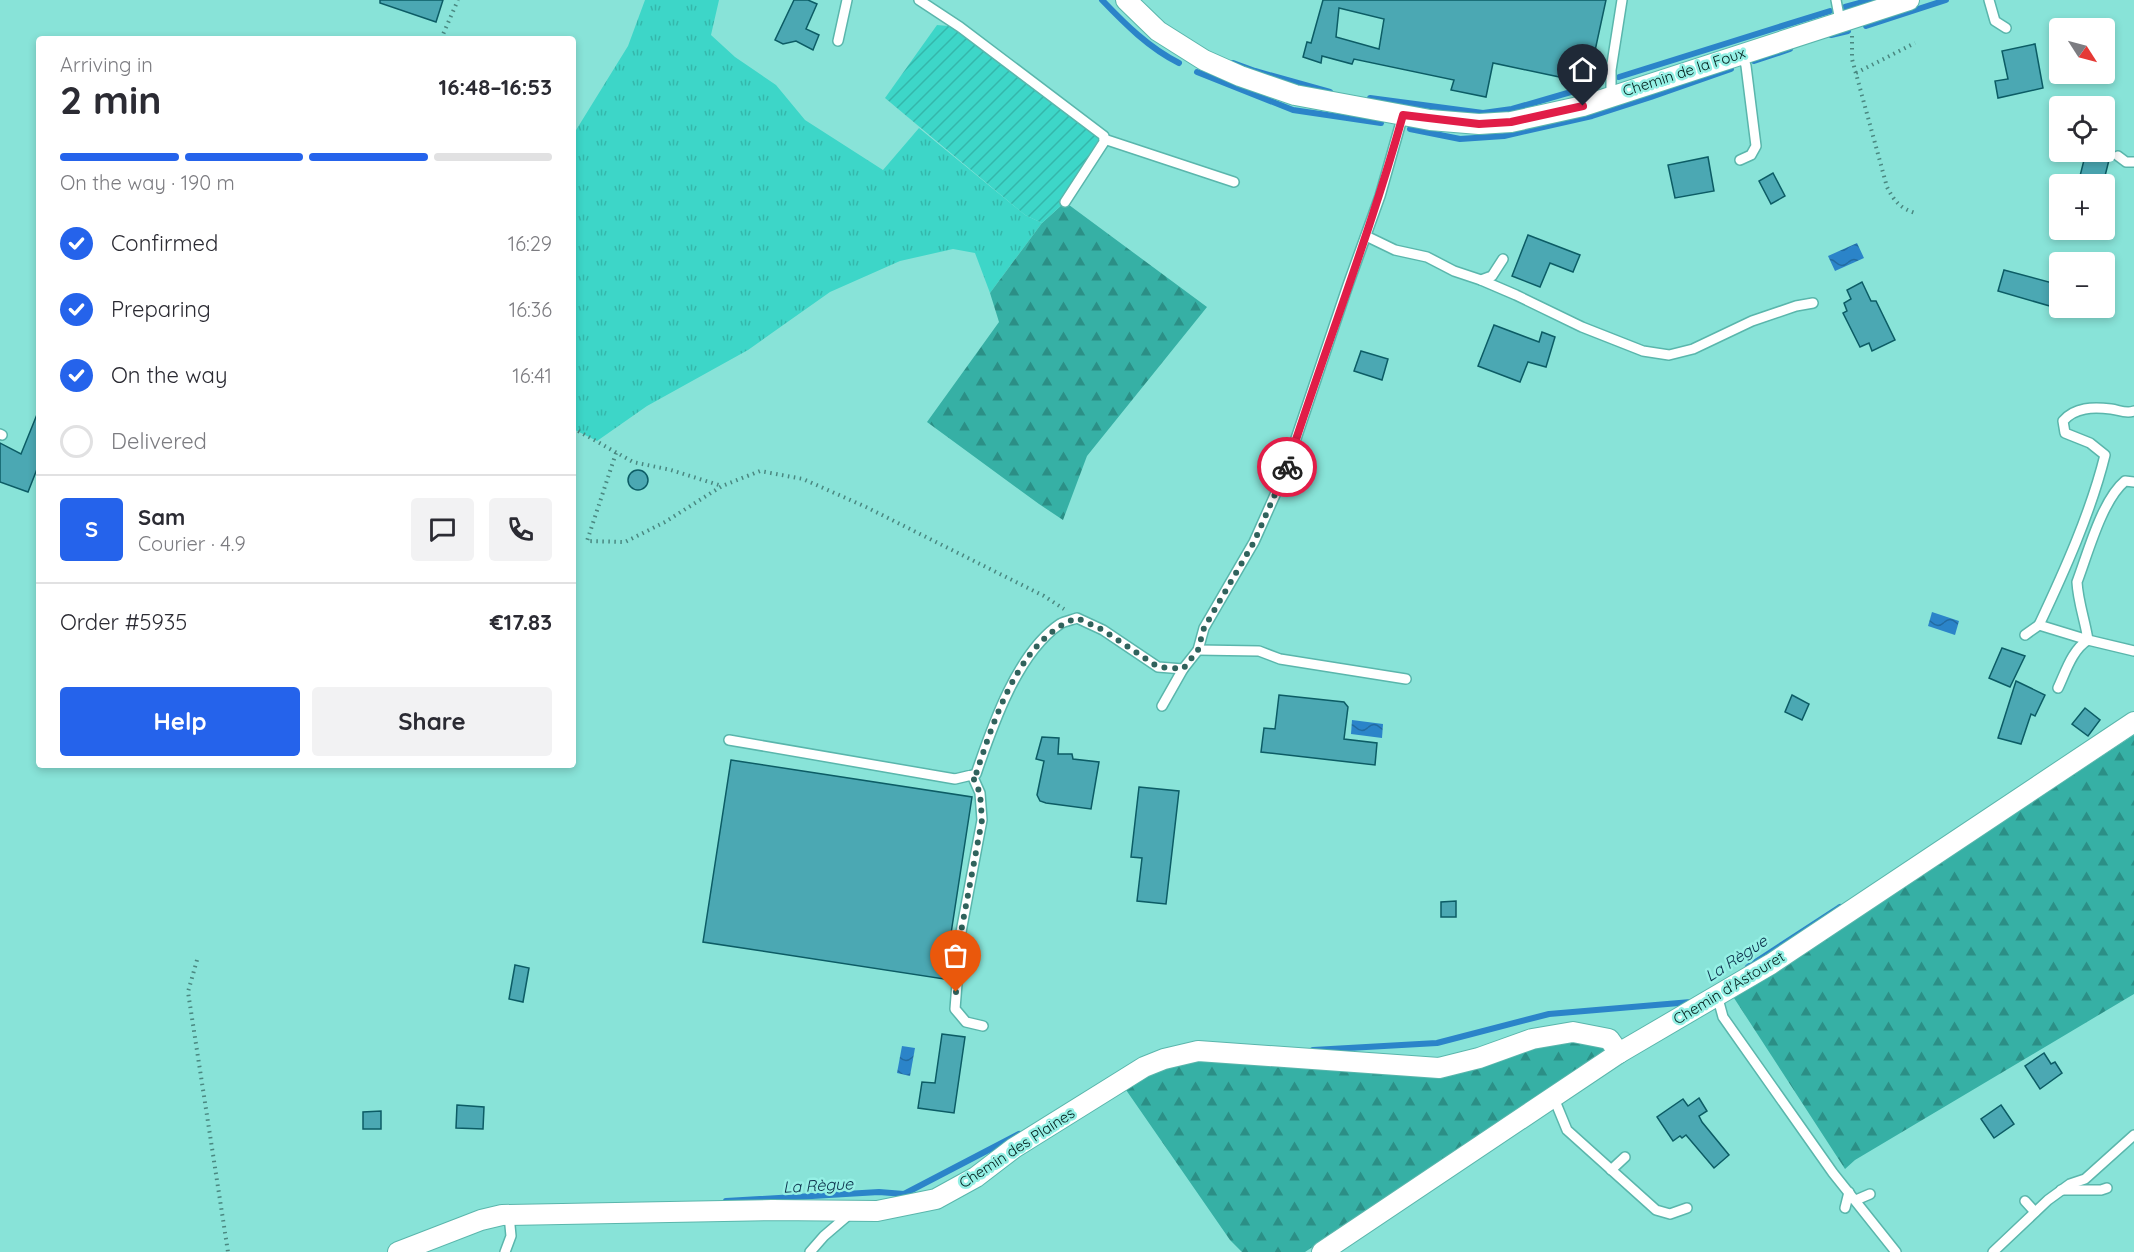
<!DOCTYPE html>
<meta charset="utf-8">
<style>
body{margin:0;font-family:Quicksand,sans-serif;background:#f2f2f3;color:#2b2b33;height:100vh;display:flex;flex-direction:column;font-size:22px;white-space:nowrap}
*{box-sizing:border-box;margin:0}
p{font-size:20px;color:#7c7c81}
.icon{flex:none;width:33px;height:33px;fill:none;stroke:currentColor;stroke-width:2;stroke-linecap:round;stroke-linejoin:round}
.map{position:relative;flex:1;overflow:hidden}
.drawer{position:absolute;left:36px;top:36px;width:540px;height:732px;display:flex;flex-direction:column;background:#fff;border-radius:6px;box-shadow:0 3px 9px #0003}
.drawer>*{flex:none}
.needle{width:39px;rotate:126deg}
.fabs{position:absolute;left:2049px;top:18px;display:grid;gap:12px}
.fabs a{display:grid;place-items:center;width:66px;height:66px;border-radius:6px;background:#fff;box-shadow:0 3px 9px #0003;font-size:30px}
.pin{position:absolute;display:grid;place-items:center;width:51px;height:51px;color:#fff;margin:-62px -26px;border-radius:50% 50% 50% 0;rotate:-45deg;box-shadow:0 0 6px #0007}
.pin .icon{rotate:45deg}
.courier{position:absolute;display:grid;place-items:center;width:60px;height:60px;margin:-30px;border:4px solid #e11d48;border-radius:50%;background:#fff;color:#222;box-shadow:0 2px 8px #0007}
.summary em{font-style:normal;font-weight:700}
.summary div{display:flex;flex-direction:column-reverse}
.summary{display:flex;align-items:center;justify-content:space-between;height:102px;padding:0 24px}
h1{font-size:39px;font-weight:700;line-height:45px}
.bar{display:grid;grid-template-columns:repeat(4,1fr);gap:9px 6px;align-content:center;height:72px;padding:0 24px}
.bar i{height:8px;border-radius:4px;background:#e1e1e2}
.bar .on{background:#2563eb}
.bar p{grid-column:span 4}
.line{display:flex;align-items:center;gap:15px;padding:0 24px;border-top:2px solid #e1e1e2}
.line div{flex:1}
.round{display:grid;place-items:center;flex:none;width:63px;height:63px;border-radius:6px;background:#f2f2f3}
ol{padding:0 24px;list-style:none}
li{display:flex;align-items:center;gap:18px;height:66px}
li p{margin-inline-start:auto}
li .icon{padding:6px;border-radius:50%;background:#2563eb;color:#fff;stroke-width:4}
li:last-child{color:#7c7c81}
li i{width:33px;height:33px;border:3px solid #e1e1e2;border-radius:50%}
.action{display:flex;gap:12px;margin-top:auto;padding:12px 24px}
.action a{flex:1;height:69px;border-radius:6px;background:#2563eb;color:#fff;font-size:24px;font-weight:700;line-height:69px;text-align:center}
.action a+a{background:#f2f2f3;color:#2b2b33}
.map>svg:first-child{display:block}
.grass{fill:url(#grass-tufts)}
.forest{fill:url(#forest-firs)}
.garden{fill:url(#garden-furrows)}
.water{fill:url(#water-waves)}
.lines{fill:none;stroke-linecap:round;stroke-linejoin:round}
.stream{stroke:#2b84c9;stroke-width:6}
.building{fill:#4ba8b3;stroke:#0c5c65;stroke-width:1.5;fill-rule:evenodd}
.lane-casing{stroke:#5ab6ac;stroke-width:12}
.street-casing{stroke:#5ab6ac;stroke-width:22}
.path{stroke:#4a8881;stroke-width:4;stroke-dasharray:1.5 4.5;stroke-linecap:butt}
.lane{stroke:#fff;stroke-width:9}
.street{stroke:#fff;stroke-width:20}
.done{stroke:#30625c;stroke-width:6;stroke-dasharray:0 10.8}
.route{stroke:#e11d48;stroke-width:8}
.labels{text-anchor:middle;stroke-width:5;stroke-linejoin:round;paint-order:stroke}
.street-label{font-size:15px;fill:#011d1a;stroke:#95f0e5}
.water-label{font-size:16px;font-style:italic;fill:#092d49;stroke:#95f0e5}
</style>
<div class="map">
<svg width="2134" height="1252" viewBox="0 0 2134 1252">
<defs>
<pattern id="grass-tufts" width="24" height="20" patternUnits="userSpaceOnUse" patternTransform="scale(1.5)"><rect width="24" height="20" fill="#3dd6c8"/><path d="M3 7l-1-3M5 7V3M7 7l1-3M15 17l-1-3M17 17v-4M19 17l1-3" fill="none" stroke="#34b7ab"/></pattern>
<pattern id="forest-firs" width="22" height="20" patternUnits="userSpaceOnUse" patternTransform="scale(1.5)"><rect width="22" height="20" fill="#36b0a5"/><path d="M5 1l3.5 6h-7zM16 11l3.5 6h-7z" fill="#2b8f86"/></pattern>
<pattern id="garden-furrows" width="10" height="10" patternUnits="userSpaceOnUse" patternTransform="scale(1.5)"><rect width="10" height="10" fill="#3dd6c8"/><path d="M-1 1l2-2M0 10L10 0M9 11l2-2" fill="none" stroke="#34b7ab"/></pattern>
<pattern id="water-waves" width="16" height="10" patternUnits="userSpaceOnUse" patternTransform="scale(1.5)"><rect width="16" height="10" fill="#2b84c9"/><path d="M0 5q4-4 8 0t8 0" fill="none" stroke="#226ba2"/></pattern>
</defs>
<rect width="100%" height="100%" fill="#88e3d8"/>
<polygon class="grass" points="645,0 719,0 711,35 735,57 776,85 805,120 883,170 919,128 1025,215 1042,223 990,293 975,253 953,249 900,261 830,292 748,350 647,406 597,441 573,429 573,135 628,46"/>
<g class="forest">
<polygon points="1065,202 1207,307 1087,456 1063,520 1039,504 927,422 999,322 990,293 1042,223"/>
<polygon points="2134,735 2134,994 1855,1160 1845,1169 1734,998"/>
<polygon points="1572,1039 1609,1049 1305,1252 1242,1252 1230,1240 1124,1087 1173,1064 1191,1061 1443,1074 1531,1046"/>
</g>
<polygon class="garden" points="937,25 960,27 1104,136 1065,202 1042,223 1025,215 885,98"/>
<g class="water">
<polygon points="1857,243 1864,258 1835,271 1828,256"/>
<polygon points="1932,612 1959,621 1955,635 1928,626"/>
<polygon points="1352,720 1383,724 1382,738 1351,734"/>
<polygon points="902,1046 915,1048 910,1076 897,1073"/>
</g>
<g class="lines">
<g class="stream">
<path d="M1102,0C1125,24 1149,48 1179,63"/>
<polyline points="1845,7 1870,0"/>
<polyline points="1866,26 1946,0"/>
<polyline points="1831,35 1848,31"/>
<polyline points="1754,61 1790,49"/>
<polyline points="1233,63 1255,71 1330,92"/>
<polyline points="1197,72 1293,110 1381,123"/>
<polyline points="1619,77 1830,11"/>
<polyline points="1370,98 1483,113 1512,109 1595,85"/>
<polyline points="1410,129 1460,139 1504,136 1592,116 1651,97 1731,69"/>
<polyline points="1748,967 1840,907"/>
<polyline points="1313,1050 1437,1043 1549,1014 1691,1002"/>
<polyline points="726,1201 879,1192 904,1194 1019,1134"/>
</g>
</g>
<g class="building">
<polygon points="380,0 443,0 436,22 380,3"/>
<polygon points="794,0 808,0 817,4 806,29 819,35 813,50 796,41 783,44 775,40"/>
<path d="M1323,0H1606L1588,83L1493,63L1486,97L1451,90L1454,80L1354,59L1352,64L1322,56L1321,63L1303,57L1307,42L1311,43ZM1339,8L1384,19L1379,49L1336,37Z"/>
<polygon points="2035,44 2043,88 1998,98 1995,81 2008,79 2002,51"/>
<polygon points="2086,152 2111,152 2103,184 2078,184"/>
<polygon points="1708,157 1714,191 1675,198 1668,165"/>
<polygon points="1773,173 1785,196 1771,204 1759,181"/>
<polygon points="1528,235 1580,255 1573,272 1550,263 1540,287 1512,276"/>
<polygon points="2004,270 2060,285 2060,309 1998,291"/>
<polygon points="1862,282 1871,301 1876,301 1895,340 1872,351 1869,343 1860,347 1843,313 1847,311 1844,303 1851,299 1847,290"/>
<polygon points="1494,325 1539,342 1542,332 1555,337 1546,367 1528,362 1520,382 1478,366"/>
<polygon points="1361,351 1388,359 1382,380 1354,371"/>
<polygon points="38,412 39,464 28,492 0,482 0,443 21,454"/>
<circle cx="638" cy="480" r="10"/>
<polygon points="2002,648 2025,656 2010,687 1989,678"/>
<polygon points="2016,681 2045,695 2035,716 2031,714 2021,744 1998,738"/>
<polygon points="1279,695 1344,702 1348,707 1344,739 1377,743 1375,765 1261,752 1264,728 1275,729"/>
<polygon points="1792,695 1809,704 1802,720 1785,712"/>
<polygon points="2085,708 2100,720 2088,736 2072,724"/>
<polygon points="1042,737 1059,738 1058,754 1072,754 1073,759 1099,762 1091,809 1046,803 1040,801 1037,795 1044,761 1036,759"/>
<polygon points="731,760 972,797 944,979 703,942"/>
<polygon points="1139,787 1179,791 1166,904 1137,901 1142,858 1131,857"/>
<polygon points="1456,901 1456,917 1441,917 1441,902"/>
<polygon points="515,965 529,968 523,1002 509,999"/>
<polygon points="942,1034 965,1037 954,1113 918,1108 922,1082 935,1083"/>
<polygon points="2044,1053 2051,1064 2055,1062 2062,1073 2040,1089 2025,1066"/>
<polygon points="1699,1098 1707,1111 1699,1116 1702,1122 1729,1155 1714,1168 1686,1135 1682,1138 1680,1136 1673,1141 1657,1117 1683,1099 1688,1106"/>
<polygon points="457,1105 484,1107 483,1129 456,1128"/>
<polygon points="2001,1105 2014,1124 1994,1138 1981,1119"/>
<polygon points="381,1111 381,1129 363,1129 363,1112"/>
</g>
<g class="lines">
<g class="lane-casing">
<g id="lane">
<polyline points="919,0 960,27 1104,136 1104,142 1065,202"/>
<polyline points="1836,0 1840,21"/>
<polyline points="1989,0 1995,21 2006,28"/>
<polyline points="838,41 847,0"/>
<polyline points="1611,96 1611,70 1622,0"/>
<polyline points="1104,139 1234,182"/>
<polyline points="2118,156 2126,162 2134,162"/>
<polyline points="1740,160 1751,155 1756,146 1746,66 1742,53"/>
<polyline points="1366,236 1395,250 1427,257 1454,271 1481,280 1492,276 1503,259"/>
<polyline points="1481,280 1516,295 1582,327 1643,351 1669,355 1693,349 1752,321 1796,306 1813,303"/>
<polyline points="0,434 2,435"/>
<path d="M2039,625C2064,572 2091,512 2105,455L2090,443L2065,433L2063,421C2075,407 2093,407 2111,409C2119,410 2126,414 2134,411"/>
<path d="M2025,635L2039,625L2088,640C2085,620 2078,602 2077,582C2088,553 2102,500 2125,481L2134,482"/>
<polyline points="1198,650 1259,651 1280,659 1406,679"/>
<path d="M2058,688C2066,671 2072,650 2088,640L2134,651"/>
<polyline points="1162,706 1183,669 1198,650 1204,628 1254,542 1283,477 1348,285 1380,196 1403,115"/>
<path d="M729,740L955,779L976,774C992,727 1017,653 1060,624C1065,621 1072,620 1077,618L1103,630L1158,667L1183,669"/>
<polyline points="972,775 980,793 982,820 961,932 955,1009 966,1022 983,1026"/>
<polyline points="1717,995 1723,1017 1833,1173 1896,1252"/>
<polyline points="1553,1096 1567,1130 1656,1210 1670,1214 1687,1208"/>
<polyline points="1611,1170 1625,1157"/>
<polyline points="2061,1190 2101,1190 2107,1188"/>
<polyline points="1856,1200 1870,1194"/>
<polyline points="2025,1201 2035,1212"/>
<polyline points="1845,1208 1849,1192"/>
<polyline points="505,1252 511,1236 509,1215"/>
<polyline points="810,1252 824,1236 852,1212"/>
<polyline points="1993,1252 2048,1200 2070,1184 2085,1179 2134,1135"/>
</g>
</g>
<g class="street-casing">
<g id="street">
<polyline points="1126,0 1158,31 1204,60 1240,76 1295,95 1430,120 1479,124 1511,122 1583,106 1909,0"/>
<polyline points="398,1252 481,1220 502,1215 772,1210 877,1211 936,1199 976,1177 1014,1148 1144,1067 1164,1059 1198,1051 1439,1068 1479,1058 1532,1039 1573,1032 1609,1039 1619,1053"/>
<polyline points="1322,1252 1619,1053 1771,964 2134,722"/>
</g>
</g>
<g class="path">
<path d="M1852,36V59L1887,187C1894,201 1900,208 1915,213"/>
<polyline points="441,39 458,0"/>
<polyline points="1856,73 1915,43"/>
<polyline points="573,428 633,462 671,470 722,486"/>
<polyline points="616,453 587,541 625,542 665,522 722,486 760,471 803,479 866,507 1044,596 1064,609"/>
<polyline points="197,960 188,992 228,1252"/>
</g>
<use href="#lane" class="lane"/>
<use href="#street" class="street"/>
</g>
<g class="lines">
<path class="done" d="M956,992L961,932L982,820L980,793L972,775L976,774C994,720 1019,639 1077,618L1103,630L1158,667L1183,669L1198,650L1204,628L1254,542L1287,467"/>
<path class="route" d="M1287,467C1325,349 1370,234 1403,115L1479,124L1511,122L1583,106"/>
</g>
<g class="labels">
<g class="street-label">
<text transform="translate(1684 72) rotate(-18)" y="5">Chemin de la Foux</text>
<text transform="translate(1729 988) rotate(-31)" y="5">Chemin d'Astouret</text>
<text transform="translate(1017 1148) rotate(-33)" y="5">Chemin des Plaines</text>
</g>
<g class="water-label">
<text transform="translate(1736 958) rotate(-33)" y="6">La Règue</text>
<text transform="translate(818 1185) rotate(-3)" y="6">La Règue</text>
</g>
</g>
</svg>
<div class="fabs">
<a><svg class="needle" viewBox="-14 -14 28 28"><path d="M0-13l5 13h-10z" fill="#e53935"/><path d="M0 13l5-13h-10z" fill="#7c7c81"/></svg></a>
<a><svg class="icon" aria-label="locate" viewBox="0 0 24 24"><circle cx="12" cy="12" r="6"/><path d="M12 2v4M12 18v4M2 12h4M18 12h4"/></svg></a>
<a>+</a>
<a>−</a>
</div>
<div class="pin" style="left:956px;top:992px;background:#ea580c"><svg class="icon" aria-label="bag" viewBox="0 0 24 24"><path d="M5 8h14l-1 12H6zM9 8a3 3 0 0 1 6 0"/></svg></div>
<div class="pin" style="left:1583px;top:106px;background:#1f2937"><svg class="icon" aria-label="home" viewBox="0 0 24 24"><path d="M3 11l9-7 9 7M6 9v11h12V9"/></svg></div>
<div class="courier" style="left:1287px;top:467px"><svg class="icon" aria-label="bike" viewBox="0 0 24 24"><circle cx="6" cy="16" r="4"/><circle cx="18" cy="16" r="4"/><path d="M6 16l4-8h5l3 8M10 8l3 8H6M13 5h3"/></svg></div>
<section class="drawer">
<div class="summary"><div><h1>2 min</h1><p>Arriving in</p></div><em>16:48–16:53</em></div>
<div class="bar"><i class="on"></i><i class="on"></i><i class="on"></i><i></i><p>On the way · 190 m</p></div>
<ol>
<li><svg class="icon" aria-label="check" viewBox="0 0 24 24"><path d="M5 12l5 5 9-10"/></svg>Confirmed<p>16:29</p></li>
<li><svg class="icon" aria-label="check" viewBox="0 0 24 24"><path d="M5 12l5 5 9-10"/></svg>Preparing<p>16:36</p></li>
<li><svg class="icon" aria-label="check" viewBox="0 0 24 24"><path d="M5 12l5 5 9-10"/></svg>On the way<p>16:41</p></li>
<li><i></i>Delivered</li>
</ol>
<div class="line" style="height:108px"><b class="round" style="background:#2563eb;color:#fff">S</b><div><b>Sam</b><p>Courier · 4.9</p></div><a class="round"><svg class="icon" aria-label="chat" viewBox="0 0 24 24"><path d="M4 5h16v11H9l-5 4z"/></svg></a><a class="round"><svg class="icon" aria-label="phone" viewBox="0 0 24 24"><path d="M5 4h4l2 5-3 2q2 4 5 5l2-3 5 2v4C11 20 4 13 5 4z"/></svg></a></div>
<div class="line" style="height:78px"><div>Order #5935</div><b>€17.83</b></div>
<div class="action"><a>Help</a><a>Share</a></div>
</section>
</div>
